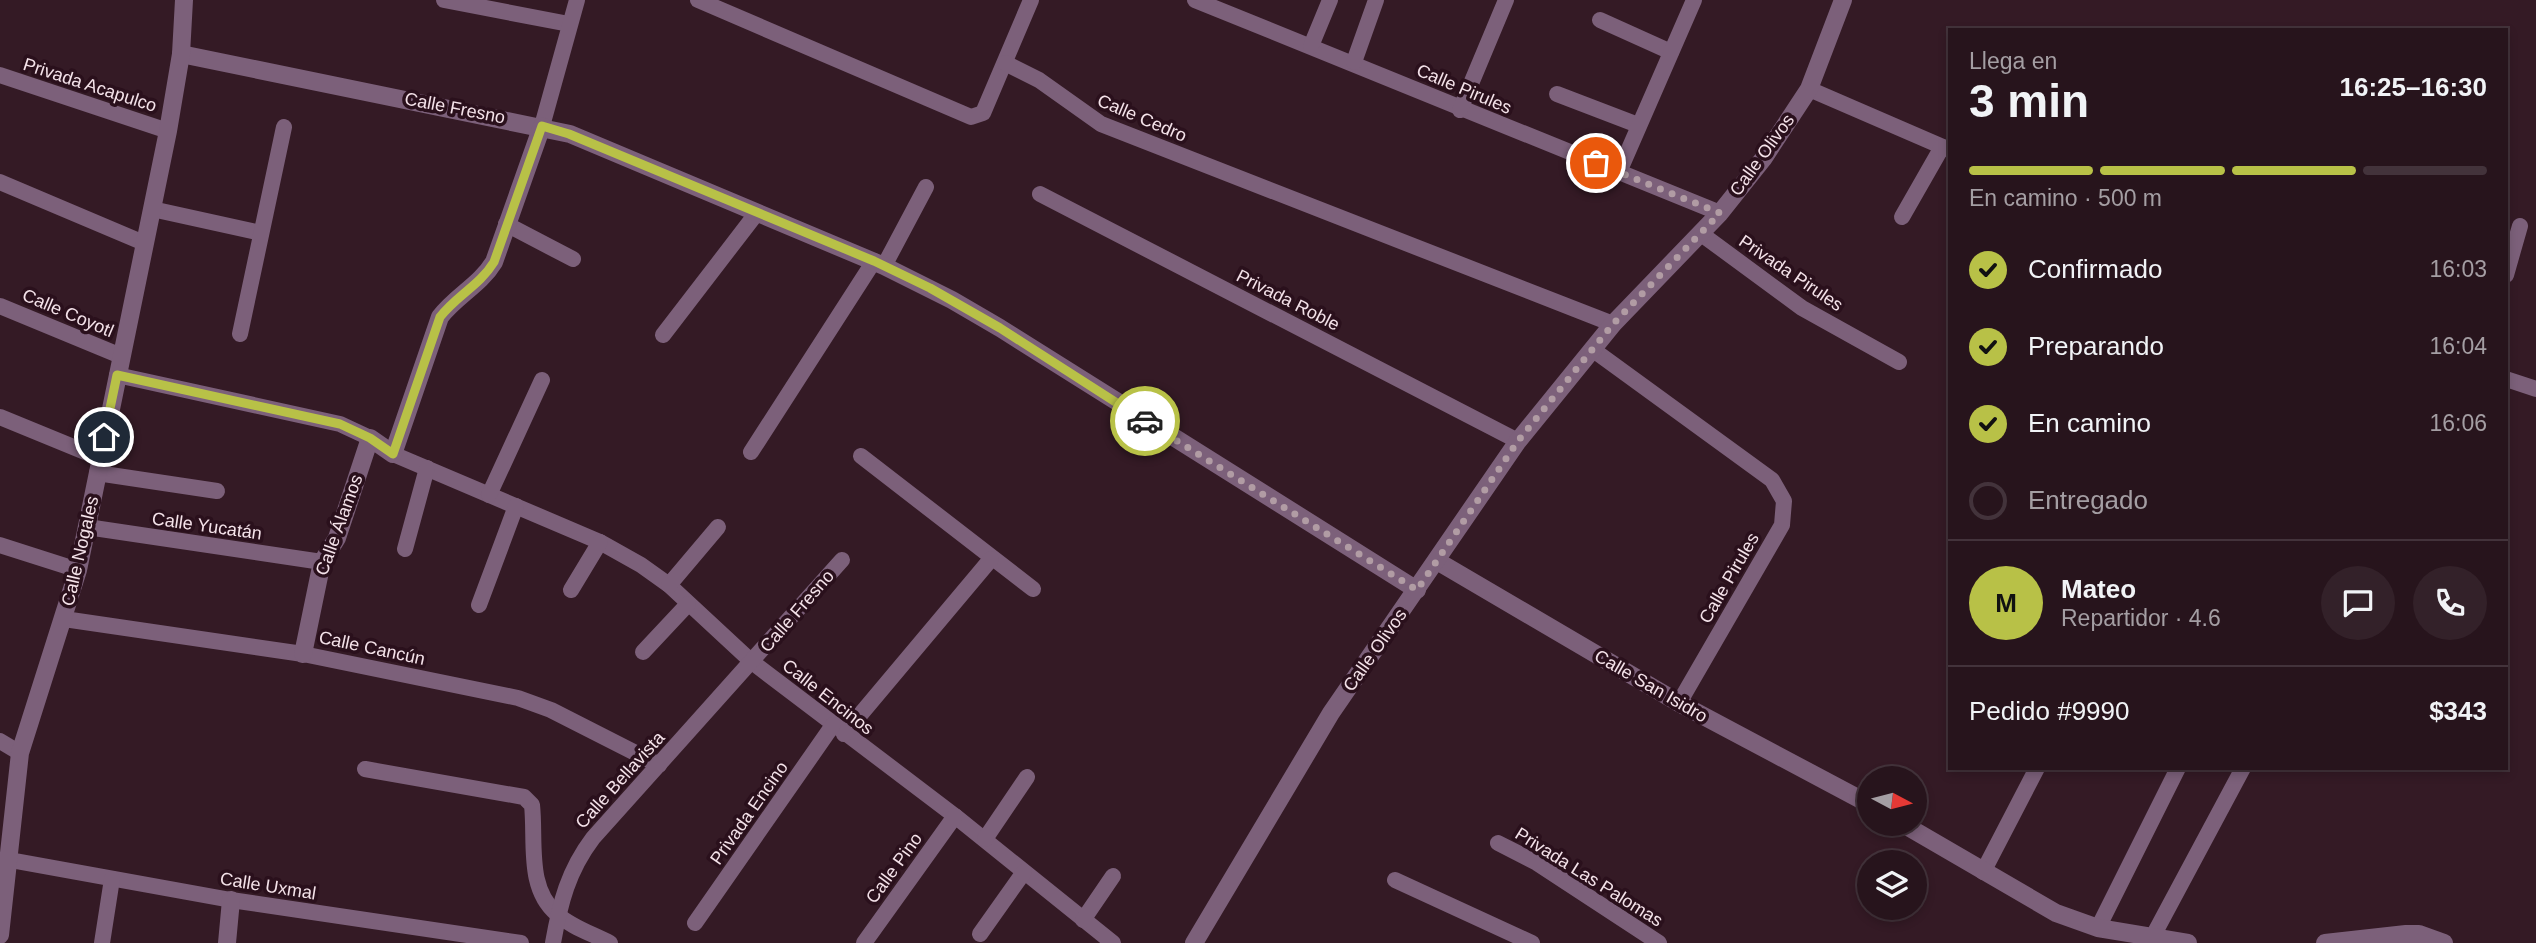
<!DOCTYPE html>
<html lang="es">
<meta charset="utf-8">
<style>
body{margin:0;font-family:Helvetica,sans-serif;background:#332129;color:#f1f3f6;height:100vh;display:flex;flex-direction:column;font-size:26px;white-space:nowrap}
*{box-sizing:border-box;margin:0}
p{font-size:23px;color:#a49ea3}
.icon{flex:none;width:38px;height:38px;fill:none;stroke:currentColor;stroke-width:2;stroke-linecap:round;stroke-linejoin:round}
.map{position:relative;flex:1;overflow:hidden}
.details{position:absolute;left:1948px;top:28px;width:560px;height:742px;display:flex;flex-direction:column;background:#27141c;border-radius:0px;box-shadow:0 4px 10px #0003,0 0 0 2px #43333b}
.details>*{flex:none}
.needle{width:46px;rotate:97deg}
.controls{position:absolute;left:1857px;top:766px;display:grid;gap:14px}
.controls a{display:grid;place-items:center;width:70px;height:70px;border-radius:50%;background:#27141c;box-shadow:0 4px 10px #0003,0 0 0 2px #43333b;font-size:35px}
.pin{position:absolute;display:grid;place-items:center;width:60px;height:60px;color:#fff;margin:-30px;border:4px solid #fff;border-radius:50%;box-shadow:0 2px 7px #0007}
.courier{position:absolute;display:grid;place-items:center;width:70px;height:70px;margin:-35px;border:5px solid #b8c147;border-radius:50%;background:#fff;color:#222;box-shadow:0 2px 9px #0007}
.headline em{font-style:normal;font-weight:700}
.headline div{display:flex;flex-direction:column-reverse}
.headline{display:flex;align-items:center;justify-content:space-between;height:119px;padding:0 21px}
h1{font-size:46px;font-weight:700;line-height:52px}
.bar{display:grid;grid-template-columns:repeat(4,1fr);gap:10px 7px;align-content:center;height:84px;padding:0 21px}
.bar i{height:9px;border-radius:5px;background:#43333b}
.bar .current{background:#b8c147}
.bar p{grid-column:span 4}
.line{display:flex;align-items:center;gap:18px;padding:0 21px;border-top:2px solid #43333b}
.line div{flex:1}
.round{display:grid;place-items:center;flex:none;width:74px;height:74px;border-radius:37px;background:#332129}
ol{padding:0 21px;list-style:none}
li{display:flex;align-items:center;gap:21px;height:77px}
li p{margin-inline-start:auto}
li .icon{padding:7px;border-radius:50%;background:#b8c147;color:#111;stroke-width:4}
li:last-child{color:#a49ea3}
li i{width:38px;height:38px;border:4px solid #43333b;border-radius:50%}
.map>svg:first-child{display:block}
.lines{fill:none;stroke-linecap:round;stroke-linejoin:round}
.minor{stroke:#7c607a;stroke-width:16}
.tertiary{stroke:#7c607a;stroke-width:18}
.done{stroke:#b19ca4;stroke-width:7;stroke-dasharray:0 12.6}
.route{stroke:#b8c147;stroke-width:9}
.labels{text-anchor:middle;stroke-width:7;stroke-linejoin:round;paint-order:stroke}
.street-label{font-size:18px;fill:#f4e2e9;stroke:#2a101c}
</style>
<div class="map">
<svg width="2536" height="943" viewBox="0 0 2536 943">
<rect width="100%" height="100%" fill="#341a25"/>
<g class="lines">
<g class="minor">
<polyline points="444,0 569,24"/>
<polyline points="698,0 971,117 983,113 1031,0"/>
<polyline points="1195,0 1720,213"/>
<polyline points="1600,20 1671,52"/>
<polyline points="1311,46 1330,0"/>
<polyline points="1354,62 1376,0"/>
<polyline points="1005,63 1039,80 1101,124 1613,324"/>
<polyline points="0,75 168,131"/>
<polyline points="1809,89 1950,150"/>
<polyline points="1557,94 1638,125"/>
<polyline points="1460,110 1506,0"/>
<polyline points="542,126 577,0"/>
<polyline points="1619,172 1694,0"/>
<polyline points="0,182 144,243"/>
<polyline points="1040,194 1518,441"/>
<polyline points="152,209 261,233"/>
<polyline points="1902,217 1942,147"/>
<polyline points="506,224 573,259"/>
<polyline points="1700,233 1802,308 1899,362"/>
<polyline points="884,266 926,187"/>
<polyline points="2506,275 2520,226"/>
<polyline points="0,306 121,356"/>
<polyline points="240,334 284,127"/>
<polyline points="663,335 756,214"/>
<polyline points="1592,349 1772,480 1784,501 1782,525 1679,703"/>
<polyline points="117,375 340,424 370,438"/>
<polyline points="2506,379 2536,389"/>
<polyline points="0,417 100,458"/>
<polyline points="751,452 874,261"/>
<polyline points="393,454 600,542 641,565 669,585 752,662 955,816 1113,943"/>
<polyline points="861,456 1033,589"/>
<polyline points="97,473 217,491"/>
<polyline points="489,495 542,380"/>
<polyline points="87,527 322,562"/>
<polyline points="0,545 78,570"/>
<polyline points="405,549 427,468"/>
<polyline points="669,585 718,527"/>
<polyline points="571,590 600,542"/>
<polyline points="479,605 516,506"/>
<polyline points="64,619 303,654 518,698 551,710 659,765"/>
<polyline points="643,652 688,604"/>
<polyline points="844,734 991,559"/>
<polyline points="0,741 20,753"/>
<path d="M365,769L524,797L532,805C536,841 526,888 557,914C571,927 593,934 610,943"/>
<polyline points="985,839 1027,777"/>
<polyline points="1498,843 1537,863 1659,943"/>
<polyline points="10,860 231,900 521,943"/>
<polyline points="1983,872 2037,768"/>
<polyline points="1395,880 1532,943"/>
<polyline points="1083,920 1113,876"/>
<polyline points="695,923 833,725"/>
<polyline points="2098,928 2178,768"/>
<polyline points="980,934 1024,872"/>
<polyline points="2152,938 2243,768"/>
<polyline points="102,943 112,879"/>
<path d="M553,943C560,903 568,871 593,838L842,560"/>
<polyline points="864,943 955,816"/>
</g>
<g class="tertiary">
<polyline points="181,54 570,134 884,266 952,300 1000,328 1417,590"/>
<polyline points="1437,561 1679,703 1869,804"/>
<path d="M303,654L322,562L337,538L370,438L393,454L440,317C456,296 480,285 494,262L542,126"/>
<polyline points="1903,824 2056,913 2098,928 2188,943"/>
<polyline points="0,935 20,753 78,570 168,131 181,54 184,0"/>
<polyline points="227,943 231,900"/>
<polyline points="1194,943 1331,713 1518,441 1613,324 1720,213 1763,159 1809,89 1843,0"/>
<polyline points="2325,943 2406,934 2419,934 2444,943"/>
</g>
</g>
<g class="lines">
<polyline class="done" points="1145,421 1417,590 1518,441 1613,324 1720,213 1596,163"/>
<path class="route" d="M104,437L117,375L340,424L370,438L393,454L440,317C456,296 480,285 494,262L542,126L569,134L874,261L930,288L1000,328L1145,421"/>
</g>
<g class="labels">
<g class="street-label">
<text transform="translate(90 85) rotate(18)" y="6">Privada Acapulco</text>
<text transform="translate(1464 89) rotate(23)" y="6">Calle Pirules</text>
<text transform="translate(455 108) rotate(11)" y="6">Calle Fresno</text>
<text transform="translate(1142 118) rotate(23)" y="6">Calle Cedro</text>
<text transform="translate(1762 155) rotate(-54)" y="6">Calle Olivos</text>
<text transform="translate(1791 273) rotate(34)" y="6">Privada Pirules</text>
<text transform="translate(1288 300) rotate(27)" y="6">Privada Roble</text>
<text transform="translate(68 313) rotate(23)" y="6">Calle Coyotl</text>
<text transform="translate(339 525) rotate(-70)" y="6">Calle Álamos</text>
<text transform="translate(207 526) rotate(8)" y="6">Calle Yucatán</text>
<text transform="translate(80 551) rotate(-77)" y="6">Calle Nogales</text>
<text transform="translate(1729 578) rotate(-60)" y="6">Calle Pirules</text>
<text transform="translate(797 611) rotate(-49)" y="6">Calle Fresno</text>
<text transform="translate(372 648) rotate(12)" y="6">Calle Cancún</text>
<text transform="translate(1375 650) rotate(-55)" y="6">Calle Olivos</text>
<text transform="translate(1651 686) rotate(30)" y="6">Calle San Isidro</text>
<text transform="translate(828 697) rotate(38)" y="6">Calle Encinos</text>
<text transform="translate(620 780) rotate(-48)" y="6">Calle Bellavista</text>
<text transform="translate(749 813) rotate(-55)" y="6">Privada Encino</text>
<text transform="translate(894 868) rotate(-54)" y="6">Calle Pino</text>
<text transform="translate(1589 877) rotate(32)" y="6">Privada Las Palomas</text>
<text transform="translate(268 886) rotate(9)" y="6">Calle Uxmal</text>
</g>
</g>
</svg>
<div class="controls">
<a><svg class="needle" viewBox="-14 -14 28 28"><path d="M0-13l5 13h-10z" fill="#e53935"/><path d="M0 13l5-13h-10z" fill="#a49ea3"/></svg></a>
<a><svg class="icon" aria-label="layers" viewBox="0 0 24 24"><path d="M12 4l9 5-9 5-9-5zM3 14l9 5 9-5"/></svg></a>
</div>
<div class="pin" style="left:1596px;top:163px;background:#ea580c"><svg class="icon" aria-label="bag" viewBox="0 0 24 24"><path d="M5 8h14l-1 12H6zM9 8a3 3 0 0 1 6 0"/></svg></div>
<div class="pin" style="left:104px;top:437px;background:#1f2937"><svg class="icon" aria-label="home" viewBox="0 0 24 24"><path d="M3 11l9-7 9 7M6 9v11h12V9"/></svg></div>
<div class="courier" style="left:1145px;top:421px"><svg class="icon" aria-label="car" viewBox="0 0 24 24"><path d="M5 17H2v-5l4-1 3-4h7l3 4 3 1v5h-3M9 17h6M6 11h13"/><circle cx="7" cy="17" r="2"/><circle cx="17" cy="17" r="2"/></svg></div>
<section class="details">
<div class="headline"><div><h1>3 min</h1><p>Llega en</p></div><em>16:25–16:30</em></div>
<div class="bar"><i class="current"></i><i class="current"></i><i class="current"></i><i></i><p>En camino · 500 m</p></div>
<ol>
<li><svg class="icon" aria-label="check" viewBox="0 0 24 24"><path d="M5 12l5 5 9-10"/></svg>Confirmado<p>16:03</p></li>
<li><svg class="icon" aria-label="check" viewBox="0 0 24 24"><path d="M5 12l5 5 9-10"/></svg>Preparando<p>16:04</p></li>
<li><svg class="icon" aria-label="check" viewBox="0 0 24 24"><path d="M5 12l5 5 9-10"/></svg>En camino<p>16:06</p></li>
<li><i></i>Entregado</li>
</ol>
<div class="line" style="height:126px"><b class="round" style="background:#b8c147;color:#111">M</b><div><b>Mateo</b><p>Repartidor · 4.6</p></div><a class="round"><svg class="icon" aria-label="chat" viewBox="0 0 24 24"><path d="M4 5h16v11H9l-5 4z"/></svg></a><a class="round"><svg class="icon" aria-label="phone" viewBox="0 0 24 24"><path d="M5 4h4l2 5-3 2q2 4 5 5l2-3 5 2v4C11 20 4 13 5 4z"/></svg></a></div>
<div class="line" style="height:91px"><div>Pedido #9990</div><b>$343</b></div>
</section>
</div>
